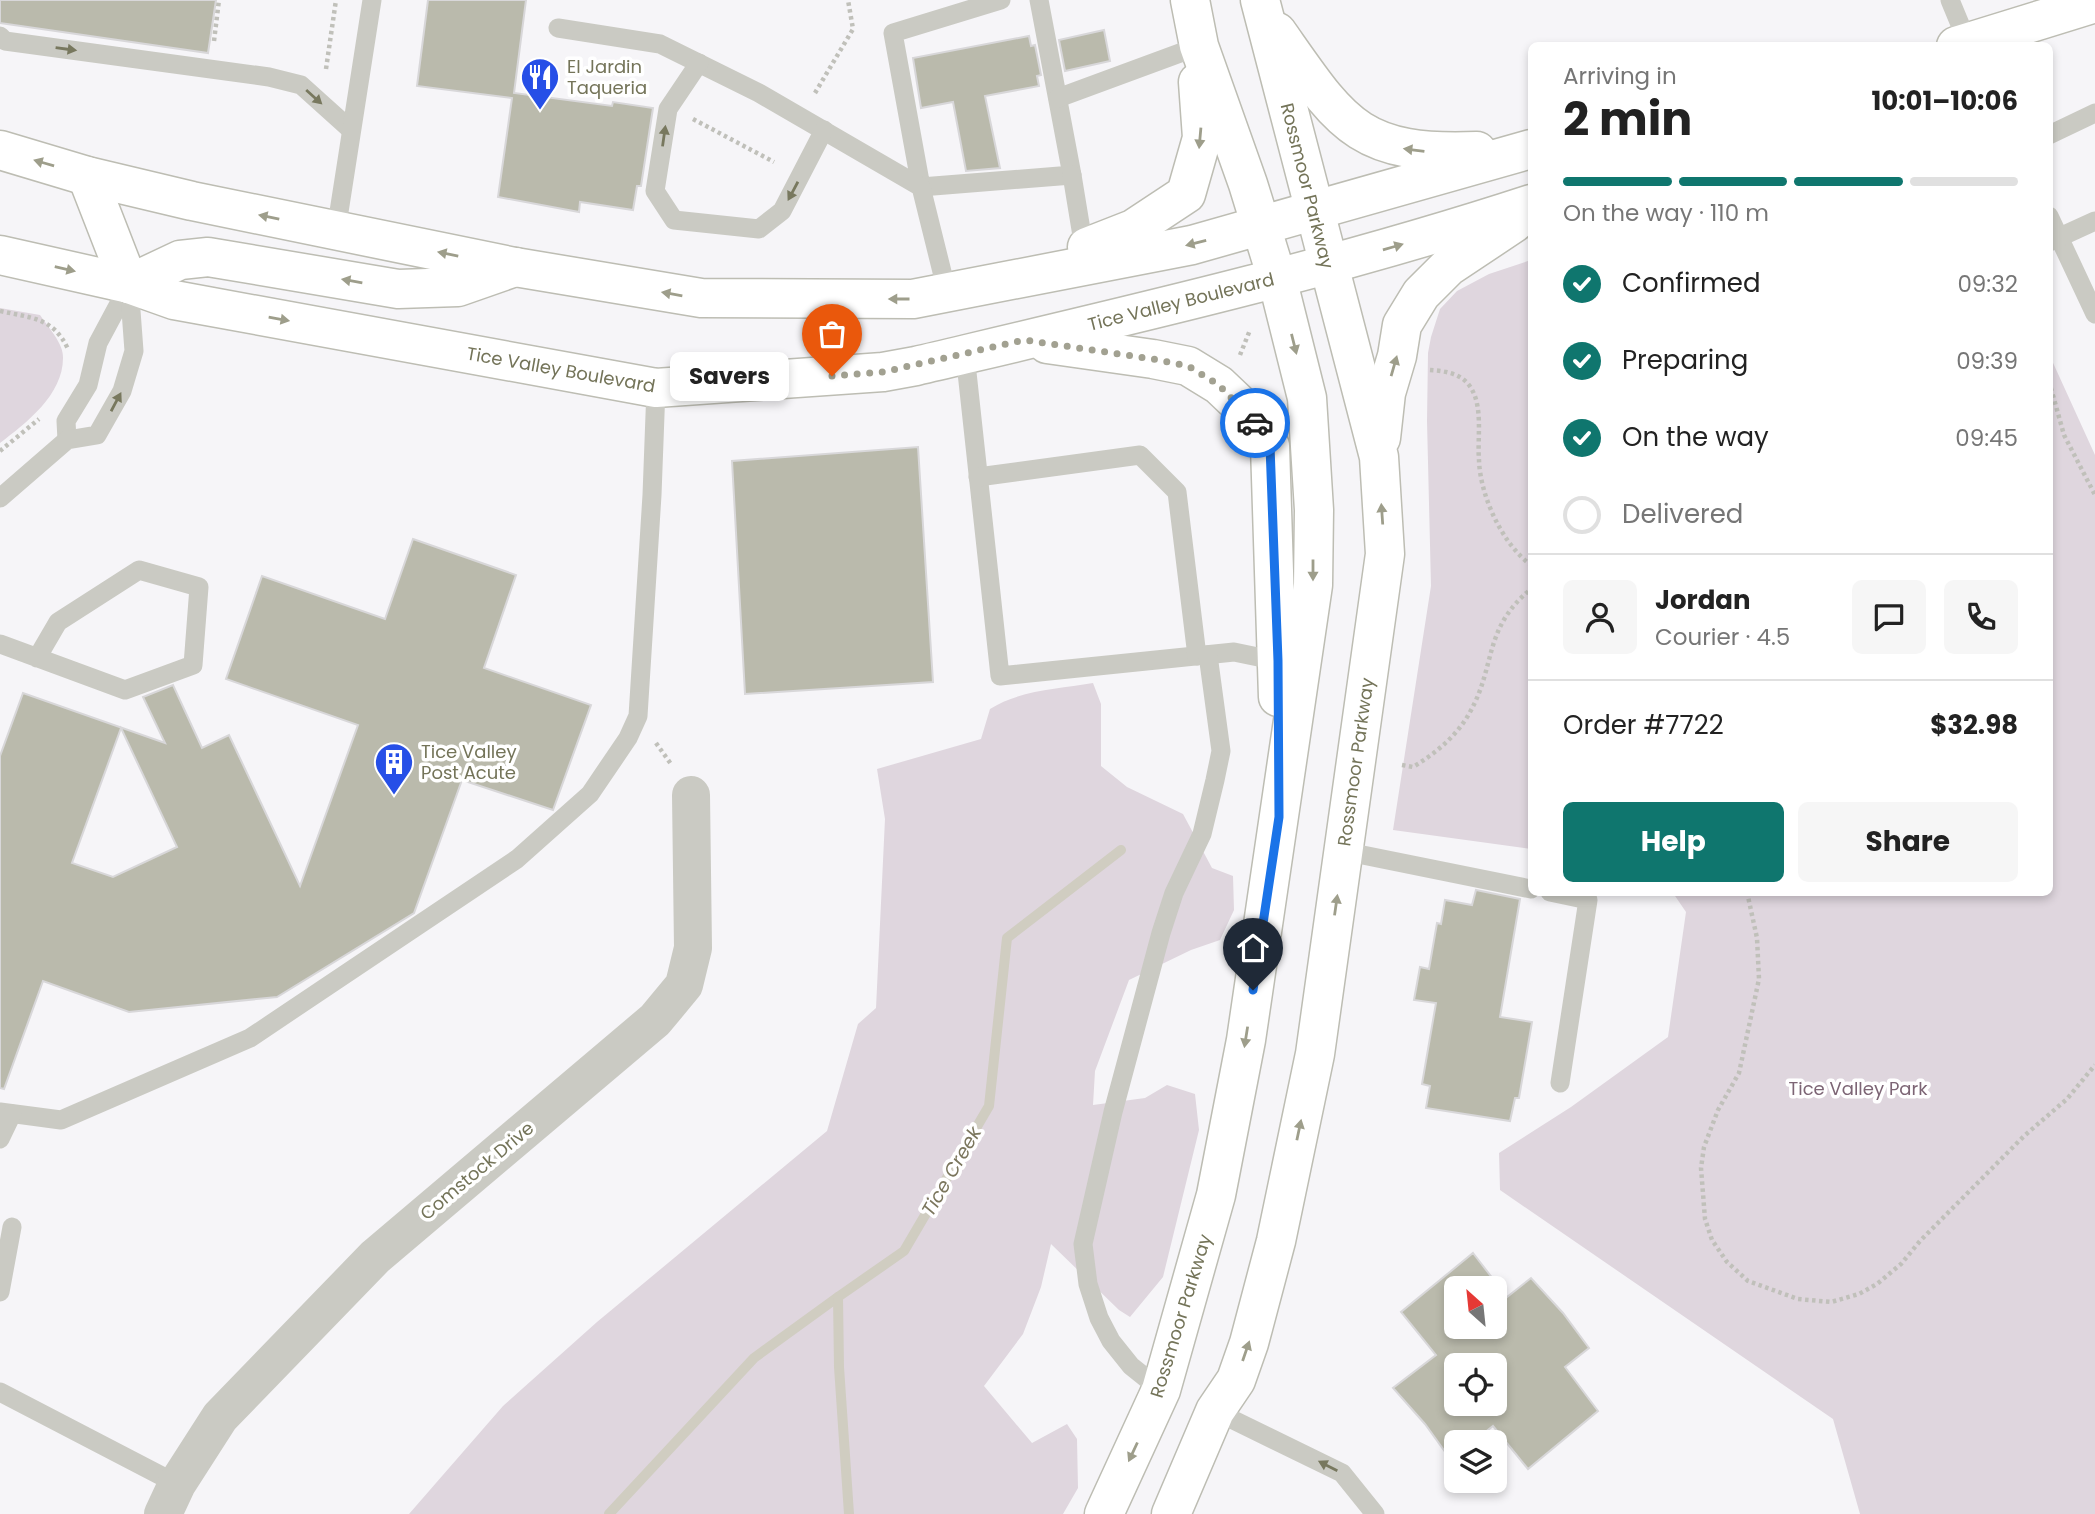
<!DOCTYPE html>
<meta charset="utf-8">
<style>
body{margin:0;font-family:Poppins,sans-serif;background:#f6f6f6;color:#222;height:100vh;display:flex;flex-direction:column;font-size:26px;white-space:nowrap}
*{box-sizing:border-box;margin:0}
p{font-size:23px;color:#767676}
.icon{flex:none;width:38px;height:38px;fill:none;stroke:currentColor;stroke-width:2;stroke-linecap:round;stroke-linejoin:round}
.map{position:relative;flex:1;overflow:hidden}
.panel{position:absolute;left:1528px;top:42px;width:525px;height:854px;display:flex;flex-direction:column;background:#fff;border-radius:10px;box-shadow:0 4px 10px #0003}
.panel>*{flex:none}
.needle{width:46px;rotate:333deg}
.fabs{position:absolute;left:1444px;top:1276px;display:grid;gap:14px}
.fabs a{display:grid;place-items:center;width:63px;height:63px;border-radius:10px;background:#fff;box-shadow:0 4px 10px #0003;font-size:35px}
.pin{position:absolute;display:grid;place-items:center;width:60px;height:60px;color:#fff;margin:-72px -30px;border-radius:50% 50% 50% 0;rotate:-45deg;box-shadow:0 0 7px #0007}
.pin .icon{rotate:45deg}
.courier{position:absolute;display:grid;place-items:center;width:70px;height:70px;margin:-35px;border:5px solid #1a73e8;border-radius:50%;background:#fff;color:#222;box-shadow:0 2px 9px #0007}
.bubble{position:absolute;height:49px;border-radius:10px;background:#fff;box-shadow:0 4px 10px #0003;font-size:23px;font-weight:700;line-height:49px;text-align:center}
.summary em{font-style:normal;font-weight:700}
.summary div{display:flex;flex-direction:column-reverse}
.summary{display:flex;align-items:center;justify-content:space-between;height:119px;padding:0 35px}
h1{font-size:46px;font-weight:700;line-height:52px}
.bar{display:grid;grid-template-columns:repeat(4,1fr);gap:10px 7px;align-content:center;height:84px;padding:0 35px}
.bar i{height:9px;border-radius:5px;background:#e0e0e0}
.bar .selected{background:#0f766e}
.bar p{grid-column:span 4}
.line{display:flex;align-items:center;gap:18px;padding:0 35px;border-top:2px solid #e0e0e0}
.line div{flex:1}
.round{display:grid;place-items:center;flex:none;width:74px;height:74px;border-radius:10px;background:#f6f6f6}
ol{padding:0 35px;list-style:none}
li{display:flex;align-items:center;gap:21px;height:77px}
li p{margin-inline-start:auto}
li .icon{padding:7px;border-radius:50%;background:#0f766e;color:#fff;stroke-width:4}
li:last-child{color:#767676}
li i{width:38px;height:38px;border:4px solid #e0e0e0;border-radius:50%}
.cta{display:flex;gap:14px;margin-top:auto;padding:14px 35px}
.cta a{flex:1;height:80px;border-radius:10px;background:#0f766e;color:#fff;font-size:28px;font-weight:700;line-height:80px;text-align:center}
.cta a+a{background:#f6f6f6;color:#222}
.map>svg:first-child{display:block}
.green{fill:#dfd6de}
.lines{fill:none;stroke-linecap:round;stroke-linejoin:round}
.stream{stroke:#d0cdc1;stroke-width:10}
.building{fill:#babaac;stroke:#d8d7d9;stroke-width:2;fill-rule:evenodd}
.secondary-casing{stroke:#bdbdb3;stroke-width:41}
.path{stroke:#c0c0ba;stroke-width:4.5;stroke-dasharray:3.5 3.5;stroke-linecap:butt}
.lane{stroke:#cacac3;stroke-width:19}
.street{stroke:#cacac3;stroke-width:38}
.secondary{stroke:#fff;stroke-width:38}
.oneway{fill:#78785e}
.oneway2{fill:#9e9e8b}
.done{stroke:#a2a191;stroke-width:7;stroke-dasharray:0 12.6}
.route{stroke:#1a73e8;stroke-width:9}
.labels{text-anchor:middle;stroke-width:7;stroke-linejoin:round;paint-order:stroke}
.poi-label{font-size:18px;fill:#747459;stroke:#fff;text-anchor:start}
.street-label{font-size:18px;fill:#747459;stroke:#fff}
.park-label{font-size:18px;fill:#7d6575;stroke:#fff}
.water-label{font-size:19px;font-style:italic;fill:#7b765d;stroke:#fff}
</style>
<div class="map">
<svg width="2095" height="1514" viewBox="0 0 2095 1514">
<rect width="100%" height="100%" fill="#f6f5f8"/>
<g class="green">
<polygon points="1531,260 1531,849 1393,830 1431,586 1427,421 1428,353 1431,337 1440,309 1457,291 1489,274"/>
<path d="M0,308L40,315C48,327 64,344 63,358C63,395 26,423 0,443Z"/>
<polygon points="2049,354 2095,455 2095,1514 1860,1514 1833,1419 1500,1190 1499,1153 1571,1107 1668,1037 1686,912 1673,893 2049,892"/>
<path d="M1093,683L1101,704V766L1127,787L1183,814L1212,868L1233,876L1234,910L1220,940L1191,950L1129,980L1095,1071L1093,1105L1145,1098L1167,1085L1195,1094L1199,1130L1163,1277L1130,1317L1119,1310L1051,1244L1041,1287L1023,1334L984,1386L1032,1443L1067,1424L1077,1439L1078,1488L1063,1514H409L503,1406L597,1322L827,1131L858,1024L876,1008L885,819L877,769L981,739L990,709C1020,690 1058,689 1093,683Z"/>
</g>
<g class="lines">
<g class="stream">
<polyline points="609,1514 754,1358 838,1297"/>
<polyline points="849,1514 839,1367 838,1297 904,1251 989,1106 1007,938 1121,850"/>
</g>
</g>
<g class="building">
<polygon points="0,0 216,0 208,53 0,23"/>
<polygon points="428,0 526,0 514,93 612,106 613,102 653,108 641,186 637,186 633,210 580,202 579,212 498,197 512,98 417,86"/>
<polygon points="1104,30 1110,61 1065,71 1059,40"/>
<polygon points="1029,36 1031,46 1035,45 1041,75 1037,76 1039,86 985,96 1000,168 966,171 953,102 921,108 913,58"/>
<polygon points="918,447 933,682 745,694 732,461"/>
<path d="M413,539L516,575L484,668L591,705L553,810L462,780L414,913L277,997L129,1012L43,981L4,1089L0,1088V756L23,693L165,743L143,697L173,685L202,748L229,735L300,886L358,725L226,679L262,576L385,619ZM121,728L177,847L113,877L72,863Z"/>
<polygon points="1476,890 1520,899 1500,1017 1532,1022 1519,1098 1515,1098 1510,1121 1426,1108 1430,1086 1422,1084 1436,1003 1414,1000 1420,967 1429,969 1437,923 1441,924 1445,900 1472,905"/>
<path d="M1473,1253L1507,1297L1531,1278L1563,1313L1589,1348L1565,1367L1598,1411L1528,1469L1493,1426L1473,1442H1456V1456L1451,1460L1425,1424L1393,1388L1436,1355L1401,1312ZM1456,1288H1494V1326H1456ZM1456,1365H1494V1404H1456Z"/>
</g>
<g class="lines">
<g class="secondary-casing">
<g id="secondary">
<path d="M1277,32C1341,123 1357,156 1477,151"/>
<polyline points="1956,46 2095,3"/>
<polyline points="0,150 87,176 192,201 515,267 701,298 913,299 1192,245 1531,149"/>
<polyline points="87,176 129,284"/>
<polyline points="1087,247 1133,229 1186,194 1202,138 1198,82"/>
<path d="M0,255L129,284L174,300L656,388L883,372L916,366C1123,317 1329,270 1531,204"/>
<polyline points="129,284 180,260 208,257 398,289 458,287 515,267"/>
<polyline points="1047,344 1153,359 1188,366 1219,385 1239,404 1270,446 1278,697"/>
<polyline points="1381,438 1386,393 1397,356 1402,325 1421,294 1448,267 1514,223"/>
<polyline points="1104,1514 1161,1390 1216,1195 1246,1040 1313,585 1314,510 1307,398 1277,278 1248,184 1199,46 1190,0"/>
<polyline points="1171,1514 1215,1411 1236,1380 1249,1343 1276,1241 1315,1054 1385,554 1379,457 1260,0"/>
</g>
</g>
<g class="path">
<polyline points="214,41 219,0"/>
<polyline points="326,69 336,0"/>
<polyline points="815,93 853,29 848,0"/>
<polyline points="693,119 774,162"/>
<path d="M0,311C31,318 53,317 68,349"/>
<polyline points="1240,355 1250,330"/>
<path d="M1430,370C1444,371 1460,373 1469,385C1484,405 1477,437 1479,460C1480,495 1502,544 1531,565"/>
<polyline points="2049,381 2064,435 2095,495"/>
<polyline points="0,451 39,419"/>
<polyline points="656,743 671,764"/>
<path d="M1402,765L1413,767C1436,753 1457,736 1470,712C1496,666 1483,628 1531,589"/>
<polyline points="1747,892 1757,938 1759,979 1739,1073 1718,1110 1704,1147 1701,1168 1705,1219 1712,1240 1727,1262 1748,1281 1798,1299 1831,1302 1859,1294 1877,1284 1901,1264 1920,1241 2024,1136 2067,1099 2095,1065"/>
</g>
<g class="lane">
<polyline points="1001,0 893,33 921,187 1072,175 1039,0"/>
<polyline points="1950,0 1969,46"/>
<polyline points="558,28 660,44 759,93 921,187 947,292"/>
<polyline points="0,36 5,41 269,77 301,85 351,130"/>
<polyline points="699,63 668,109 655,191 674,220 759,229 782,211 824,130"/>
<polyline points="1058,98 1199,46"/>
<polyline points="2049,135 2095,113"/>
<polyline points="1072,175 1084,248"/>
<polyline points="2049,216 2095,314"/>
<polyline points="336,231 372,0"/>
<polyline points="2049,242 2095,221"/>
<polyline points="965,354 1000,676 1234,652 1282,662"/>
<polyline points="67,440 66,421 88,385 98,343 129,285"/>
<polyline points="978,477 1140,455 1177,492 1197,656"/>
<polyline points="0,498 67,440 97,435 122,391 134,351 129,284"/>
<polyline points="0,644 125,690 193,665 199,587 139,570 58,622 37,658"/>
<polyline points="1343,851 1531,889"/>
<polyline points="1550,892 1588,900 1560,1083"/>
<polyline points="0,1112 61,1120 250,1038 517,859 590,794 628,738 638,716 652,495 656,388"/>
<polyline points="0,1139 12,1114"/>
<polyline points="0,1292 12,1227"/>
<polyline points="1161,1390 1131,1366 1111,1341 1099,1318 1088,1284 1083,1244 1113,1112 1161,933 1174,893 1202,834 1215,780 1221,751 1208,655"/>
<polyline points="0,1392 177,1484"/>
<polyline points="1215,1411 1342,1473 1375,1514"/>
</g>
<polyline class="street" points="163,1514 177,1484 220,1417 375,1257 655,1020 684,985 693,948 691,795"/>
<use href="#secondary" class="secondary"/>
</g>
<defs><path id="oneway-solid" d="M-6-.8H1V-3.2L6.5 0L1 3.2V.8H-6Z" transform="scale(1.75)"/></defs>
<g class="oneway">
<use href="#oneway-solid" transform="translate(66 49) rotate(8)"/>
<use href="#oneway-solid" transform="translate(314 97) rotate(42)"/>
<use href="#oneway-solid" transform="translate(664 136) rotate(-82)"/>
<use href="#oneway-solid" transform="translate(793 191) rotate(118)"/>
<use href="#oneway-solid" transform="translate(116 402) rotate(-62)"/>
<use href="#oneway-solid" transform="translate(1328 1466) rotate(-153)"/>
</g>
<g class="oneway2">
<use href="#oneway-solid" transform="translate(1200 138) rotate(95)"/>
<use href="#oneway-solid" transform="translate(1414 150) rotate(-173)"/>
<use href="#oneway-solid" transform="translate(44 163) rotate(-164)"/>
<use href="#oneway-solid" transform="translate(269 217) rotate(-168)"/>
<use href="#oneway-solid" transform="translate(1196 243) rotate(166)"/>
<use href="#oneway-solid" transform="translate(1393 247) rotate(-16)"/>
<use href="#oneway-solid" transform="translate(448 254) rotate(-168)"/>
<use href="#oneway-solid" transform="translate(65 269) rotate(13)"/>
<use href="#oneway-solid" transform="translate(352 281) rotate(-170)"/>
<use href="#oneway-solid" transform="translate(672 294) rotate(-170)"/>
<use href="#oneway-solid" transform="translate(899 299) rotate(-180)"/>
<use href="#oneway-solid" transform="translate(279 319) rotate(10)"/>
<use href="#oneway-solid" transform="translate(1294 344) rotate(76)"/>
<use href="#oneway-solid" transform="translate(1394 366) rotate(-74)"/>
<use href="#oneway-solid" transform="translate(1382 514) rotate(-94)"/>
<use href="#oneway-solid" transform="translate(1313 570) rotate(90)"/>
<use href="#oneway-solid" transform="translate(1336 905) rotate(-82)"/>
<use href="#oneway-solid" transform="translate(1246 1037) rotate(99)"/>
<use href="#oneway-solid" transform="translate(1299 1130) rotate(-78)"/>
<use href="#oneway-solid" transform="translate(1246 1351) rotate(-71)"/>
<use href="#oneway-solid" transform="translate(1133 1452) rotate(115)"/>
</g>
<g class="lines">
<polyline class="done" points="832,376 883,372 1024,340 1153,359 1188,366 1219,385 1255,423"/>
<polyline class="route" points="1253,990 1279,817 1278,661 1270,446 1255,423"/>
</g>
<defs>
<g id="restaurant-pin" transform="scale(2.0125)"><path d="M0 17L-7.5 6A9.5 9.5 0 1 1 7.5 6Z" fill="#264fe7" stroke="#fff"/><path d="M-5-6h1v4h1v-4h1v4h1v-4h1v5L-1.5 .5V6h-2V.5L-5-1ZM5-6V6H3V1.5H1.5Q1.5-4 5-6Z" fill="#fff"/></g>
<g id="building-pin" transform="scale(2.0125)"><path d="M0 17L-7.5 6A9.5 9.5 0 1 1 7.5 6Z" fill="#264fe7" stroke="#fff"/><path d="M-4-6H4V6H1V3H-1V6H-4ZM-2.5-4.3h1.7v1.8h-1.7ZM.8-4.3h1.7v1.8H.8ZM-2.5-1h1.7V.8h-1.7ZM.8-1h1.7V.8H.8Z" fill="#fff"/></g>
</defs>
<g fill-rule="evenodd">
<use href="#restaurant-pin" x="540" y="77"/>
<use href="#building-pin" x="394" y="762"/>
</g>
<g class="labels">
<g class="poi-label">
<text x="567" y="73">El Jardin<tspan x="567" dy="21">Taqueria</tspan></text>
<text x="421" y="758">Tice Valley<tspan x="421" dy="21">Post Acute</tspan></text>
</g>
<g class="street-label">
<text transform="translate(1307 186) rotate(76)" y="6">Rossmoor Parkway</text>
<text transform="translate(1181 302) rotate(-14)" y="6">Tice Valley Boulevard</text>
<text transform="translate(561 370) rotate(10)" y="6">Tice Valley Boulevard</text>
<text transform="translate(1356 762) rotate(-82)" y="6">Rossmoor Parkway</text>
<text transform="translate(477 1171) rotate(-40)" y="6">Comstock Drive</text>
<text transform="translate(1181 1316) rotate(-73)" y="6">Rossmoor Parkway</text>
</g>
<g class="park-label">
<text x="1858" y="1095">Tice Valley Park</text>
</g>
<g class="water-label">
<text transform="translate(951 1171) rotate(-60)" y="7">Tice Creek</text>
</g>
</g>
</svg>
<div class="fabs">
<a><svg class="needle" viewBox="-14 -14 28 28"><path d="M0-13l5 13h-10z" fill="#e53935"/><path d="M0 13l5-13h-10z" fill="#767676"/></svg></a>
<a><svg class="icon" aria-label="locate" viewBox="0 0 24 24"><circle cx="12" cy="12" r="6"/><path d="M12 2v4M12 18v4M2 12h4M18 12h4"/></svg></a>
<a><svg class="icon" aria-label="layers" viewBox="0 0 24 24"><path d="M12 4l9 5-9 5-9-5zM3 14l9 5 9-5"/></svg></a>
</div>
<div class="pin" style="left:832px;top:376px;background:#ea580c"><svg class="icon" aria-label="bag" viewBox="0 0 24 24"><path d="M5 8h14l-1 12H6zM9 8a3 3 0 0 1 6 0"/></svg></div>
<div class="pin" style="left:1253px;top:990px;background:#1f2937"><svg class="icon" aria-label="home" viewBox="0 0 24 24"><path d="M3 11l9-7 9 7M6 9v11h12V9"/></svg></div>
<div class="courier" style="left:1255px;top:423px"><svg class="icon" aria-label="car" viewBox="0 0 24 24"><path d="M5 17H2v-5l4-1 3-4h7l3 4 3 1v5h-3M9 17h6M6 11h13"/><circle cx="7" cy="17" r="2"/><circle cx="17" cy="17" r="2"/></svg></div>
<div class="bubble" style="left:670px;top:352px;width:119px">Savers</div>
<section class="panel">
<div class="summary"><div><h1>2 min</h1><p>Arriving in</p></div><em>10:01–10:06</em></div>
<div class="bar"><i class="selected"></i><i class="selected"></i><i class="selected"></i><i></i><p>On the way · 110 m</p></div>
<ol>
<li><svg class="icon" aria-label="check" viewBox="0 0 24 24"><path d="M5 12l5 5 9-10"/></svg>Confirmed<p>09:32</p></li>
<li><svg class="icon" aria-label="check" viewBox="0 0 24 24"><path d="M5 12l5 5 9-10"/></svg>Preparing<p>09:39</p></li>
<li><svg class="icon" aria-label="check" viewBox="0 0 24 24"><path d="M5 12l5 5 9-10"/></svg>On the way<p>09:45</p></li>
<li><i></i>Delivered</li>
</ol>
<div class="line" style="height:126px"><a class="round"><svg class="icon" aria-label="person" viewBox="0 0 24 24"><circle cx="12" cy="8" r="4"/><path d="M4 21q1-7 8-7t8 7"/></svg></a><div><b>Jordan</b><p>Courier · 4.5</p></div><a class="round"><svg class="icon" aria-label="chat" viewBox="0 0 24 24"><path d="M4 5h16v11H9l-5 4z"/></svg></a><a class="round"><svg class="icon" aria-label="phone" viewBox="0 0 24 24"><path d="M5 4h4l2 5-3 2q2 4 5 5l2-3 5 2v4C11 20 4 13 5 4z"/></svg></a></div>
<div class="line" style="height:91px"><div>Order #7722</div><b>$32.98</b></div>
<div class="cta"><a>Help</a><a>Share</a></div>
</section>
</div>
